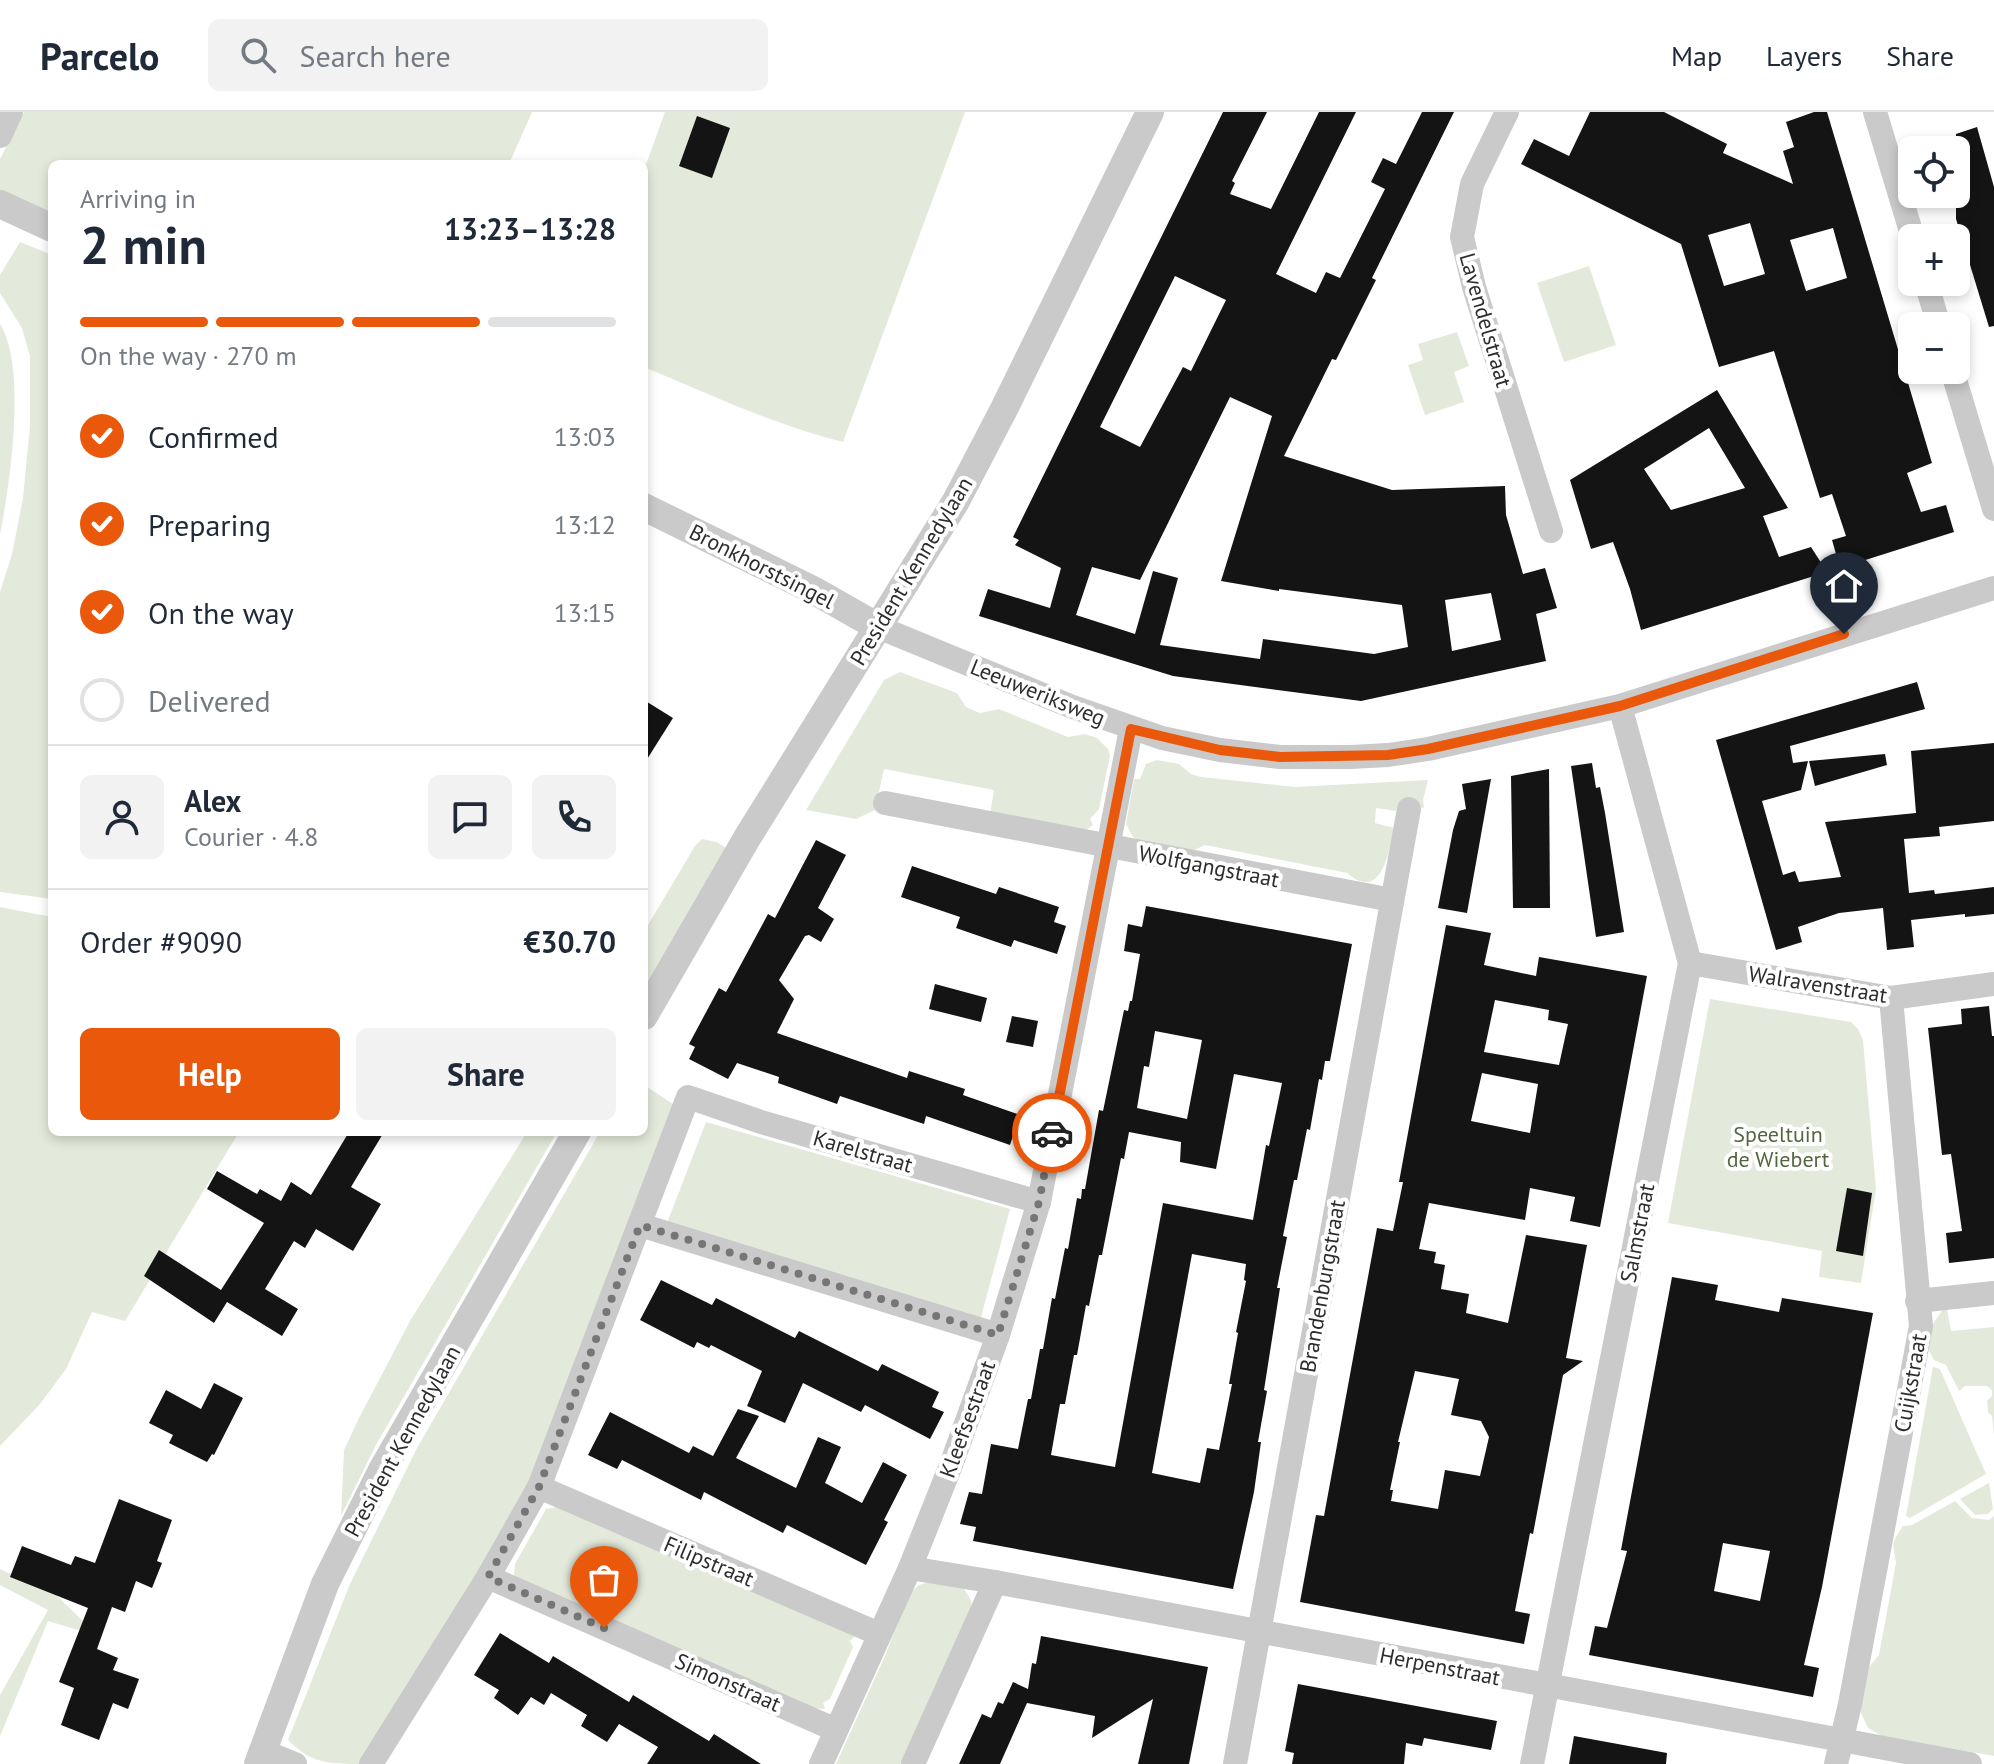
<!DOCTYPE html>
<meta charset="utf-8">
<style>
body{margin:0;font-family:"PT Sans",sans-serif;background:#f2f2f3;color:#1f2937;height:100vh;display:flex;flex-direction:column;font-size:30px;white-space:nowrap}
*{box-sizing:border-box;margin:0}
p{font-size:26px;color:#747a83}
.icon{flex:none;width:44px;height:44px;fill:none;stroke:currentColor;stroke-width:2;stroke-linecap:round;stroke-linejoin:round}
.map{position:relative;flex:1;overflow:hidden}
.sheet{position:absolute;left:48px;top:48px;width:600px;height:976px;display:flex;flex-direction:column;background:#fff;border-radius:12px;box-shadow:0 4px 12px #0003}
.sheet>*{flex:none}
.buttons{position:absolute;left:1898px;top:24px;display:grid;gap:16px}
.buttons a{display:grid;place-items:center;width:72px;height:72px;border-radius:12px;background:#fff;box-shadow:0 4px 12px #0003;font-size:40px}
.pin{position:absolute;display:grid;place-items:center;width:68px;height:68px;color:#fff;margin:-82px -34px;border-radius:50% 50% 50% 0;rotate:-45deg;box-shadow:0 0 8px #0007}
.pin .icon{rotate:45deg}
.courier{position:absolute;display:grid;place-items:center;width:80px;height:80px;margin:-40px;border:6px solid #ea580c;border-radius:50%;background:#fff;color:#222;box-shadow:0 2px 10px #0007}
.summary em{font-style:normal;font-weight:700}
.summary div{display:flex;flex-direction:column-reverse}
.summary{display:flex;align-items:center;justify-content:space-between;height:136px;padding:0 32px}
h1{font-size:52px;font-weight:700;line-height:60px}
.bar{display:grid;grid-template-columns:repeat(4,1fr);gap:12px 8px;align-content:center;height:96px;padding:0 32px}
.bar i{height:10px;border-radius:6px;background:#e0e1e3}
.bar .selected{background:#ea580c}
.bar p{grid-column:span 4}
.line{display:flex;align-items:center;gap:20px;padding:0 32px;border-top:2px solid #e0e1e3}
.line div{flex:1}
.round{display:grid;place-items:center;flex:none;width:84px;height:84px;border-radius:12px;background:#f2f2f3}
ol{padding:0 32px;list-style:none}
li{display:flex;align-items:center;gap:24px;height:88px}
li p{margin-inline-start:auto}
li .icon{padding:8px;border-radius:50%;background:#ea580c;color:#fff;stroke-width:4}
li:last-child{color:#747a83}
li i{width:44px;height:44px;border:4px solid #e0e1e3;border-radius:50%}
.primary-button{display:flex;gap:16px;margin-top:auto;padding:16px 32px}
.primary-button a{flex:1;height:92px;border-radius:12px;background:#ea580c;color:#fff;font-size:32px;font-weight:700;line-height:92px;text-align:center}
.primary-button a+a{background:#f2f2f3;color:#1f2937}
header{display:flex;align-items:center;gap:48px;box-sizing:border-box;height:112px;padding:0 40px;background:#fff;border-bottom:2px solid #e0e1e3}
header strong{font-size:38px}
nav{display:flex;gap:44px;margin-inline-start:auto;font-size:28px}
.search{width:560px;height:72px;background:#f2f2f3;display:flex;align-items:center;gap:20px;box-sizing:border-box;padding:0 28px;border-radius:12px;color:#747a83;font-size:30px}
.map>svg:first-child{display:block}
.green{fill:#e4eadb}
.building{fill:#141414;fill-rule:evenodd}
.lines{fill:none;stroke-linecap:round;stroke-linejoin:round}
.minor{stroke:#cacaca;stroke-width:24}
.tertiary{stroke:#cacaca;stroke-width:28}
.done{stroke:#767676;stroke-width:8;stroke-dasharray:0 14.4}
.route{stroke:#ea580c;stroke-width:10}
.labels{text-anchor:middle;stroke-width:8;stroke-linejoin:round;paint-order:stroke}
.street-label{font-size:22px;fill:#2d2d2d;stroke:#fff}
.park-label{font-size:22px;fill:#53663d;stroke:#fff}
</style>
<header>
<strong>Parcelo</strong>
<div class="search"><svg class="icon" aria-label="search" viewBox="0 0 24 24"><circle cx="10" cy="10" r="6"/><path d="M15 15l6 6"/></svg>Search here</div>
<nav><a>Map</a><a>Layers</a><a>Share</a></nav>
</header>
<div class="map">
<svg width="1994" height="1652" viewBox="0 0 1994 1652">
<rect width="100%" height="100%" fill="#fff"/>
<g class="green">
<polygon points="24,0 532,0 509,52 52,52 52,101 0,78 0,47"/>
<path d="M665,0H965L843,330C774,313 709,282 644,255V58Z"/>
<polygon points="20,130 52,143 52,787 0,780 0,480 12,442 23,386 30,314 30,244 22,216 0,181 0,163"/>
<polygon points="1589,154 1616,233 1564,250 1537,171"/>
<path d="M0,212C27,255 10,372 0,422Z"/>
<polygon points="1457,220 1469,254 1454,260 1464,290 1425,303 1408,253 1423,248 1418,232"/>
<polygon points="900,560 957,581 966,595 980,601 999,597 1068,625 1085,622 1097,626 1108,637 1110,644 1099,697 1090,707 1093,713 1086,718 990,702 994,678 884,657 875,698 856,707 806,698 884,568"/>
<path d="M1157,648L1179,652L1191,662L1201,665L1295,675L1428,668L1423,688L1424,696L1398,692L1396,699L1376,696L1375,711L1394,716C1389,739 1382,791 1347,761L1205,733L1190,740L1140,730L1133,725L1126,712L1134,667H1140L1146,652Z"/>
<polygon points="702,727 717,730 729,738 644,877 644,820 695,734"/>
<polygon points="0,795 52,805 52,1020 239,1020 125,1209 92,1200 66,1257 40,1292 0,1334"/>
<polygon points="1710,887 1851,910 1858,917 1863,928 1876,1077 1861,1171 1819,1165 1822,1139 1668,1111"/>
<path d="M644,973L676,994L543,1349L456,1499L361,1652C329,1652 312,1652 288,1628L350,1472L417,1336L600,1020H644Z"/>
<polygon points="706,1010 1010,1097 980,1209 667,1111"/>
<polygon points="527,1020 557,1020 376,1333 341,1404 344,1338 359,1306 410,1209"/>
<polygon points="1943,1197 1947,1197 1951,1219 1994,1215 1994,1323 1992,1304 1988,1300 1987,1289 1992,1284 1992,1278 1987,1274 1965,1274 1959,1279 1946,1253 1934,1248 1928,1237 1931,1215"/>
<polygon points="1933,1255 1940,1257 1986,1362 1910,1406 1906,1404"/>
<polygon points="1989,1371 1993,1397 1988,1402 1975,1403 1960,1387"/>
<path d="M1955,1389L1972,1406L1989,1408L1994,1404V1644L1882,1624L1868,1616L1861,1601V1593L1868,1556L1879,1543L1896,1451C1893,1429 1890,1434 1903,1414L1912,1413Z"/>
<polygon points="557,1395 855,1524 850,1529 853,1535 830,1587 823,1591 825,1597 809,1596 523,1472 514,1463 515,1452 546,1397"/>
<polygon points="0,1457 56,1483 87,1513 78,1518 48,1509 0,1624 0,1583 48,1498 0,1473"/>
<polygon points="929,1470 964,1477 971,1488 972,1496 903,1652 836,1652 885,1544 909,1482 919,1473"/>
</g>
<g class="building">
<path d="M1223,0H1267L1232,69L1235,71L1230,82L1271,97L1319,0H1356L1276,162L1316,181L1326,160L1340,166L1385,77L1371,70L1383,46L1396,52L1422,0H1454L1372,166L1376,168L1336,248L1332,247L1284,344L1392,378L1505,374L1506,403L1523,462L1545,456L1557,496L1536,502L1546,549L1361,589L1173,564L979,504L988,477L1050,496L1061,456L1015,433L1019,428L1013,425ZM1175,164L1226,188L1191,259L1183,255L1140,335L1100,315ZM1230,285L1272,304L1221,469L1279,479V477L1402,493L1408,535L1374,542L1263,527L1260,547L1160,533L1178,466L1153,459L1135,522L1076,503L1092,455L1140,468ZM1491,481L1501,528L1452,539L1445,488Z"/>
<path d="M1590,0H1664L1727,32L1723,41L1793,72L1783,39L1794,35L1786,10L1814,0H1827L1932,351L1907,361L1921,400L1946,393L1954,420L1840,456L1832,428L1846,424L1832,382L1820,386L1774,239L1719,255L1681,132L1521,52L1534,27L1569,44ZM1750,111L1765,162L1724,174L1708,123ZM1833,116L1847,166L1806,179L1790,128Z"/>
<polygon points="697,4 730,16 712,66 679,54"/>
<polygon points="1977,15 1994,75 1994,214 1989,215 1956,107 1956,22"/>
<path d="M1717,278L1788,396L1763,404L1779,445L1811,435L1827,460L1641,518L1630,477L1613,430L1591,437L1570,368ZM1709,316L1745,376L1671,398L1644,357Z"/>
<polygon points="1917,570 1925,597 1790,634 1793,651 1808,649 1801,678 1762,689 1783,763 1795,759 1799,770 1841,765 1825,710 1916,701 1911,639 1994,631 1994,709 1939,715 1940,724 1904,727 1909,781 1934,778 1935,782 1994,775 1994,802 1965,805 1965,802 1911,808 1914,835 1887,838 1883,796 1839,801 1798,815 1802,830 1776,838 1716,628"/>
<polygon points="644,588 673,606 644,652"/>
<polygon points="1885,642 1887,653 1815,674 1809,649"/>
<polygon points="1592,651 1596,676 1600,675 1605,701 1624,820 1596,825 1571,654"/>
<polygon points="1549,657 1550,796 1513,796 1511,664"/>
<polygon points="1491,667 1467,801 1438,796 1453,718 1459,699 1466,697 1462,672"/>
<polygon points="816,728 846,743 818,796 834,807 821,830 809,823 805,824 779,868 794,887 777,921 907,966 909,959 965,977 963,983 1020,1003 1010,1033 926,1004 924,1012 840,984 837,992 778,971 779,965 737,951 728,967 689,947 695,935 689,932 719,876 726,880 768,802 775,806"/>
<polygon points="912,754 996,782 999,775 1059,795 1054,810 1066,814 1057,842 1014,828 1011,835 956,816 960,805 901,785"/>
<path d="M1146,794L1352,832L1330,949H1325L1322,968L1319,967L1310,1018L1307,1017L1297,1068H1294L1283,1124L1287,1125L1277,1176H1280L1264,1278L1267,1279L1258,1330H1261L1254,1380L1233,1477L973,1429L976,1415L960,1412L969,1380L982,1382L991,1332L1018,1337L1028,1287H1031L1040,1237H1043L1052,1186L1055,1187L1065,1136L1068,1137L1077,1086L1081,1087L1082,1077H1085L1099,998L1103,999L1124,898L1128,899L1130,889H1132L1140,842L1124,839L1128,812L1142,815ZM1155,919L1202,928L1187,1007L1137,996L1144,954L1149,955ZM1234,962L1282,971L1269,1034L1266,1033L1253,1108L1163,1091L1115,1355L1051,1343L1060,1292H1065L1074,1243H1077L1086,1193L1089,1194L1099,1143H1102L1121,1046L1124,1047L1129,1020L1181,1030L1180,1050L1216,1057ZM1192,1142L1246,1152L1244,1168L1246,1169L1236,1220L1238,1221L1229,1272H1232L1219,1338L1207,1336L1200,1371L1152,1361Z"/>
<path d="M1446,813L1491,821L1484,853L1536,864L1539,845L1647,864L1600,1115L1570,1109L1575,1085L1530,1076L1525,1108L1429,1091L1419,1137L1436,1140L1434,1151L1445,1153L1441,1177L1469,1182L1466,1201L1508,1211L1526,1123L1587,1133L1566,1246L1583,1249L1563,1263L1533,1422L1530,1421L1515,1499L1530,1502L1524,1532L1300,1490L1316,1403L1324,1404L1377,1116L1393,1119L1403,1070H1399ZM1495,888L1549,898L1548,908L1568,912L1559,953L1484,940ZM1482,961L1538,972L1530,1021L1471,1009ZM1415,1259L1459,1267L1451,1303L1481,1309L1489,1325L1480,1364L1445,1358L1438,1397L1391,1389L1393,1378H1390L1400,1330H1398Z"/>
<polygon points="935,872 987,886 981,910 929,897"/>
<polygon points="1989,894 1992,924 1994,924 1994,1146 1949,1151 1946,1121 1962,1119 1951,1042 1942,1043 1928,916 1962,912 1961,897"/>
<polygon points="1012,904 1038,909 1033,935 1006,930"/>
<polygon points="349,1020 384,1020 351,1075 381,1092 353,1139 316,1117 305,1136 294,1129 265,1177 298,1197 282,1224 227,1190 214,1211 144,1164 159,1138 221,1178 264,1111 207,1077 217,1059 257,1082 260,1077 281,1089 291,1070 311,1083"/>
<polygon points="1847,1076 1872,1081 1863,1144 1836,1139"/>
<path d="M1672,1165L1718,1173L1715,1188L1779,1200L1782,1186L1873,1201L1822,1475L1804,1553L1819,1556L1813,1585L1589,1543L1595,1514L1607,1516L1627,1439L1621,1438ZM1723,1431L1770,1439L1760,1489L1714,1479Z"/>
<polygon points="661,1168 712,1193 716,1186 795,1226 799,1219 878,1259 882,1252 939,1280 932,1295 944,1300 930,1327 865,1293 861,1300 803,1271 785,1311 747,1294 762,1259 711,1233 709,1236 697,1230 694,1236 640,1208"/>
<polygon points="214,1271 243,1286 214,1343 212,1342 207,1350 169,1331 173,1323 149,1311 166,1278 201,1297"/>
<polygon points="738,1297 759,1304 736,1346 796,1376 818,1325 841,1335 825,1371 862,1391 883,1350 907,1363 884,1408 888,1410 866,1453 787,1413 783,1421 704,1380 701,1388 622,1348 617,1357 588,1343 610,1300 689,1341 693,1334 713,1344"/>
<polygon points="119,1387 172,1408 157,1449 162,1451 152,1476 136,1469 125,1500 112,1495 97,1537 118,1546 113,1558 139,1567 128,1597 113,1591 99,1628 61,1613 74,1576 59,1570 88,1496 10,1465 22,1434 71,1453 75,1444 95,1451"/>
<polygon points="500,1521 549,1551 553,1544 629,1590 633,1583 709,1629 714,1622 761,1652 647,1652 658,1635 619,1612 607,1630 581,1614 587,1603 551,1581 544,1593 531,1585 518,1603 494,1586 499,1578 474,1563"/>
<polygon points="1041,1524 1208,1555 1189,1652 1138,1652 1153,1587 1092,1626 1095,1604 1027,1591 1000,1652 959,1652 982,1602 991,1606 998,1590 1003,1592 1013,1570 1028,1577 1032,1551 1036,1552"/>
<polygon points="1298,1572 1497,1609 1491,1638 1424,1626 1422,1634 1406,1631 1404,1652 1292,1652 1294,1641 1285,1639"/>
<polygon points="1574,1624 1667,1641 1666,1652 1569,1652"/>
</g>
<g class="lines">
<g class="minor">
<polyline points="1507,0 1472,72 1462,125 1474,175 1551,419"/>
<polyline points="1875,0 1913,126"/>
<polyline points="0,24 11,0"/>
<polyline points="1926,170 1939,214"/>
<polyline points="1952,258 1994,397"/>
<polyline points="878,515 1070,594 1162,626 1220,638 1280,645 1351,645 1388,643 1428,637 1620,594 1994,476"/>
<polyline points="885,691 1392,788"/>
<polyline points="1690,851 1891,886 1994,872"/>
<polyline points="640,1113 998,1223"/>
<polyline points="1917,1189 1994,1181"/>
<polyline points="539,1375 879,1522"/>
<polyline points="910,1456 995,1470 1970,1652"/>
<polyline points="488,1465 836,1618"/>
<polyline points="263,1639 295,1652"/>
<polyline points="371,1652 488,1465 539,1375 688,985 761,1010 1039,1090"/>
<polyline points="821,1652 910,1456 951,1353 998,1223 1039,1090 1131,617"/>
<polyline points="913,1652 995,1470"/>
<polyline points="1235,1652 1409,697"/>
<polyline points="1532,1652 1690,851 1620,594"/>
<polyline points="1836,1652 1850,1592 1921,1214 1891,886"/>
</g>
<g class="tertiary">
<polyline points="0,92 52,116"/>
<polyline points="644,395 813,478 878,515"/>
<polyline points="644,904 747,726 956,389 1004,297 1150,0"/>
<polyline points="258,1652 325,1472 382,1358 577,1020"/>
</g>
</g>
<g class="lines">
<polyline class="done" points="604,1516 488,1465 539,1375 640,1113 998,1223 1039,1090 1052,1021"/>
<polyline class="route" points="1052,1021 1131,617 1220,638 1280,645 1388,643 1428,637 1620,594 1844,522"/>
</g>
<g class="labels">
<g class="street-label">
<text transform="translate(1486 208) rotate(74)" y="8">Lavendelstraat</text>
<text transform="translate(762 454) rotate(27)" y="8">Bronkhorstsingel</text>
<text transform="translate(911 459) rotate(-59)" y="8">President Kennedylaan</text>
<text transform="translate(1038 580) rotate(22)" y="8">Leeuweriksweg</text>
<text transform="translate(1209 754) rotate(11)" y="8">Wolfgangstraat</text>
<text transform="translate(1818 872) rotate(9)" y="8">Walravenstraat</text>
<text transform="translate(863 1039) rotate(16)" y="8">Karelstraat</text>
<text transform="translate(1637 1121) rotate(-79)" y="8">Salmstraat</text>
<text transform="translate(1322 1174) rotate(-80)" y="8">Brandenburgstraat</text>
<text transform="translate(1910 1271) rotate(-80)" y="8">Cuijkstraat</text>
<text transform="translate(967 1307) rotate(-70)" y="8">Kleefsestraat</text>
<text transform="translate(402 1329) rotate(-61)" y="8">President Kennedylaan</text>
<text transform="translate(709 1449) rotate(23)" y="8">Filipstraat</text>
<text transform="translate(1440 1554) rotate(11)" y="8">Herpenstraat</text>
<text transform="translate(728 1570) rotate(24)" y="8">Simonstraat</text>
</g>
<g class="park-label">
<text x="1778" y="1030">Speeltuin<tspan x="1778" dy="25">de Wiebert</tspan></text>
</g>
</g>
</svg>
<div class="buttons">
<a><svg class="icon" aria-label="locate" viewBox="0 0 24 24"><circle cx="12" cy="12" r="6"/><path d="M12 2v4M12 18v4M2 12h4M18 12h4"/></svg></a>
<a>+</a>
<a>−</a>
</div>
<div class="pin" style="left:604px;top:1516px;background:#ea580c"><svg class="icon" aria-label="bag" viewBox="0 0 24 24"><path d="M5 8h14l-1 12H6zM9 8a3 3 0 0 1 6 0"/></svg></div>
<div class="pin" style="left:1844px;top:522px;background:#1f2937"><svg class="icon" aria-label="home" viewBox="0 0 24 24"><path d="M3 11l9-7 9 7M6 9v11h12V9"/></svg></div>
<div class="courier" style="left:1052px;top:1021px"><svg class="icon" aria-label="car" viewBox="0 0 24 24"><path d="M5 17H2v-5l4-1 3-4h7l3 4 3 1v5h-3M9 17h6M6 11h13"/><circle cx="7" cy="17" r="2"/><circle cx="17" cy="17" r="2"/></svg></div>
<section class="sheet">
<div class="summary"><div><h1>2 min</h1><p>Arriving in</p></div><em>13:23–13:28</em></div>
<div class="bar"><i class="selected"></i><i class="selected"></i><i class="selected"></i><i></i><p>On the way · 270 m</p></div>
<ol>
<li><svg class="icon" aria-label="check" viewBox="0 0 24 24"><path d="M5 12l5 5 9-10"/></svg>Confirmed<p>13:03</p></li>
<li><svg class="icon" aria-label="check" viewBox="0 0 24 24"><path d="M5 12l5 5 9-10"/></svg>Preparing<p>13:12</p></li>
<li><svg class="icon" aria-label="check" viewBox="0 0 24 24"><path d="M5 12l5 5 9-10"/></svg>On the way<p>13:15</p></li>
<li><i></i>Delivered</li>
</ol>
<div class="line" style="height:144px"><a class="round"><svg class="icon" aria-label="person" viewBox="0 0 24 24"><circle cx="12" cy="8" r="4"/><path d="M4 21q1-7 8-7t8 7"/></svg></a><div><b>Alex</b><p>Courier · 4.8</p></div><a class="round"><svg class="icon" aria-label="chat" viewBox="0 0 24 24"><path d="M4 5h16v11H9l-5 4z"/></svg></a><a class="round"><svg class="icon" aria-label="phone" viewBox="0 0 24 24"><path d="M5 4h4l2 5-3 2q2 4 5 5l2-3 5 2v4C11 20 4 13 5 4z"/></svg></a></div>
<div class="line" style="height:104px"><div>Order #9090</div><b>€30.70</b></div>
<div class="primary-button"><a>Help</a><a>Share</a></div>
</section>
</div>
